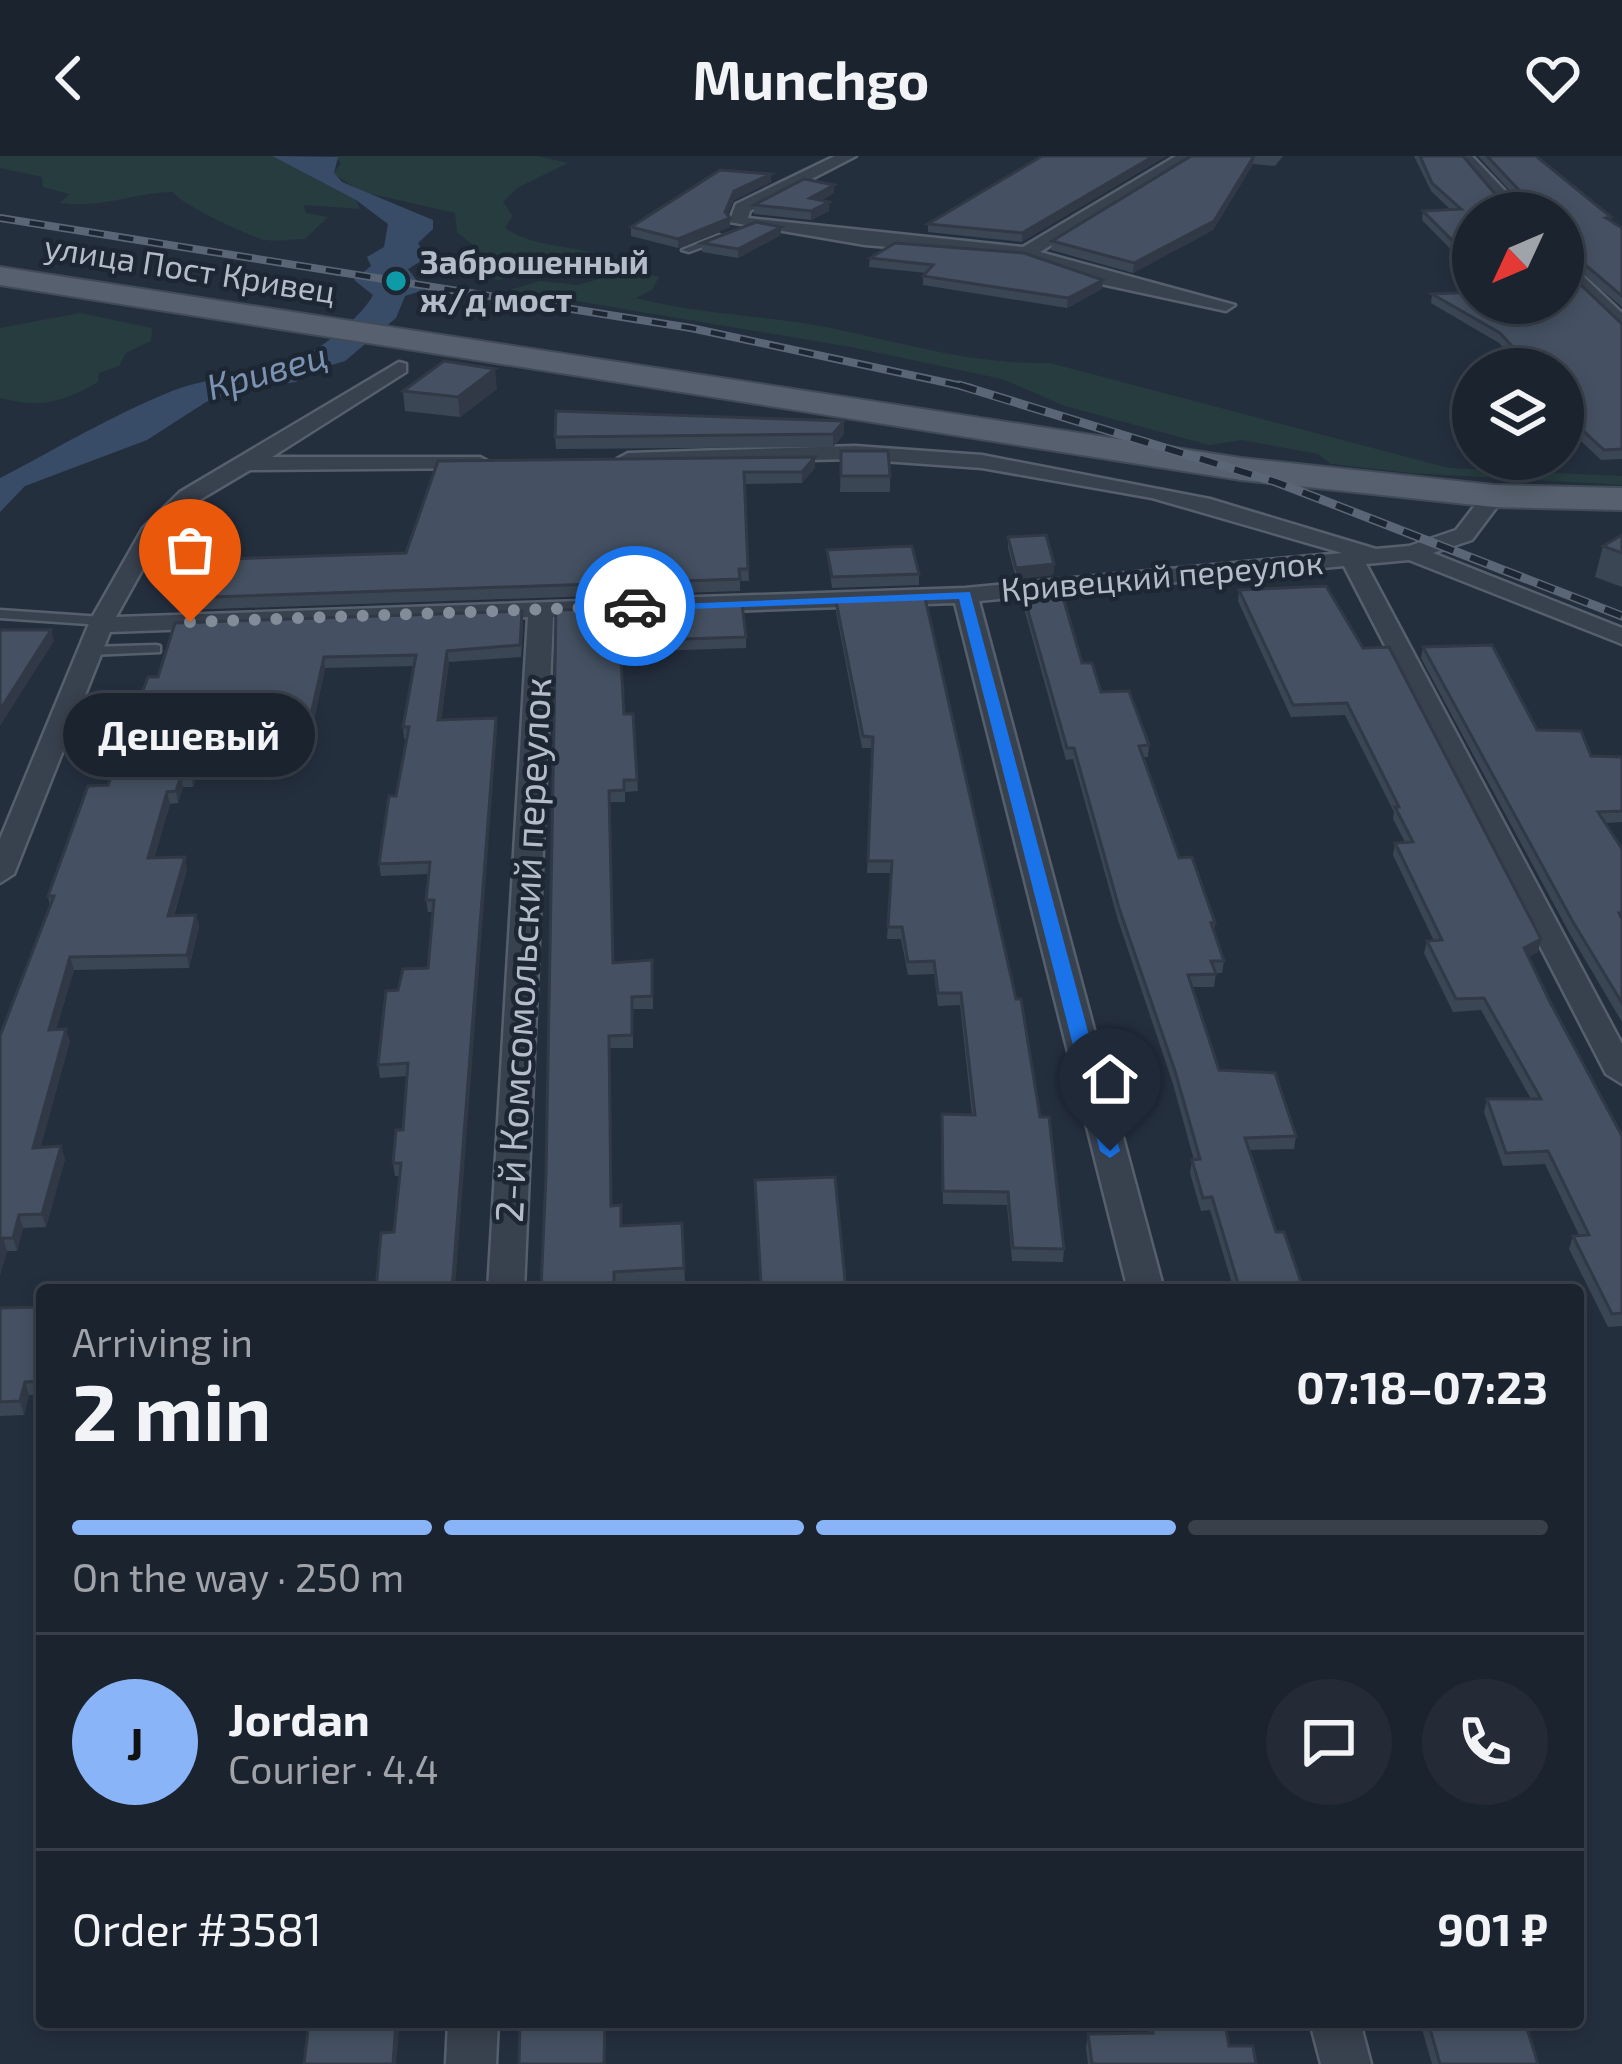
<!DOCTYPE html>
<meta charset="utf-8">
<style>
body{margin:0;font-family:"Exo 2",sans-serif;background:#242b36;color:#f1f3f6;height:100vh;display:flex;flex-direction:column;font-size:45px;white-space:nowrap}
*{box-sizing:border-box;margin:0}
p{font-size:39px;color:#a0a4aa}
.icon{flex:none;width:66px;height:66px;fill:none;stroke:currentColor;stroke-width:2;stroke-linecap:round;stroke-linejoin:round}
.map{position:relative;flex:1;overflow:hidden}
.side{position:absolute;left:36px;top:1128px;width:1548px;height:744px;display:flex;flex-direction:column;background:#1b232e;border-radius:12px;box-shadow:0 6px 18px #0003,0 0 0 3px #39404a}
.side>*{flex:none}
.needle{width:78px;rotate:226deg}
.buttons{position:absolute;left:1452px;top:36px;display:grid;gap:24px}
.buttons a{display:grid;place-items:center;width:132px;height:132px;border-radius:50%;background:#1b232e;box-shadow:0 6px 18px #0003,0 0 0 3px #39404a;font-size:60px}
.pin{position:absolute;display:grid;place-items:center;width:102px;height:102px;color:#fff;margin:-123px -51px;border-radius:50% 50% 50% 0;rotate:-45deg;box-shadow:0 0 12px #0007}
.pin .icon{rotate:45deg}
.courier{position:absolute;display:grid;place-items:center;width:120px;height:120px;margin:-60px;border:9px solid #1a73e8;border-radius:50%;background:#fff;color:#222;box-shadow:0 3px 15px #0007}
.bubble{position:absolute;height:84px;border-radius:42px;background:#1b232e;box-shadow:0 6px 18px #0003,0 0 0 3px #39404a;font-size:39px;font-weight:700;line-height:84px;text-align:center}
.headline em{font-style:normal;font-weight:700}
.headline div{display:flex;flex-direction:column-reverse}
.headline{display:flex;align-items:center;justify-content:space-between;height:204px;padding:0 36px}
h1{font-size:78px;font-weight:700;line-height:90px}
.bar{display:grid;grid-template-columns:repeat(4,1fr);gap:18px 12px;align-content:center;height:144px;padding:0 36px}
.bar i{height:15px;border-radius:9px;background:#39404a}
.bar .active{background:#8ab4f8}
.bar p{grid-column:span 4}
.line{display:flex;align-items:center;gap:30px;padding:0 36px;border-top:3px solid #39404a}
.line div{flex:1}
.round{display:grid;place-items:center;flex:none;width:126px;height:126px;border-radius:63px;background:#242b36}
header{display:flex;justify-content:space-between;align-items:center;height:156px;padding:0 36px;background:#1b232e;font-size:54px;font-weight:700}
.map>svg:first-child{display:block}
.green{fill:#263c3f}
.water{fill:#394c67}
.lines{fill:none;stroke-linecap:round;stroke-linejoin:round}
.lane-casing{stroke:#565f6c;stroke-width:5}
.street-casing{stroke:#565f6c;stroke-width:5}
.primary-casing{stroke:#414a57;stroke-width:4}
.lane{fill:#38414e;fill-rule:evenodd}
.street{fill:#38414e;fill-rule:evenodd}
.primary{fill:#56606e;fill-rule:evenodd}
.rail-far1-casing{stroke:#5a6575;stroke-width:8}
.rail-casing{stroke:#5a6575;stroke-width:9}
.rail-far1{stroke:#1d2633;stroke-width:4.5;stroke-dasharray:15;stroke-linecap:butt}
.rail{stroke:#1d2633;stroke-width:6;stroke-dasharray:18;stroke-linecap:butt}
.wall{fill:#3b4654}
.shaded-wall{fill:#303945}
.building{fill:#455162;stroke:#303945;stroke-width:3}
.route{fill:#1a73e8}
.done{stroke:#828b98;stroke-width:12;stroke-dasharray:0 21.6}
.culture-dot{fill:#0f9aa8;stroke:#1d2633;stroke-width:4.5}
.labels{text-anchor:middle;stroke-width:9;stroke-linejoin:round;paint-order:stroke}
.far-poi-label{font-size:33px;font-weight:bold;fill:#b4bcc9;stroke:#1d2633;text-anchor:start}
.far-street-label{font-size:33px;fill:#b4bcc9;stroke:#1d2633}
.far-water-label{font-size:36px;font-style:italic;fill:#7c92b1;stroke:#1d2633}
.street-label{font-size:39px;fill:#b4bcc9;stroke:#1d2633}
</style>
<header><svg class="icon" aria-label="back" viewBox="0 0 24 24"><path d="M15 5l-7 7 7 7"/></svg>Munchgo<svg class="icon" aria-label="heart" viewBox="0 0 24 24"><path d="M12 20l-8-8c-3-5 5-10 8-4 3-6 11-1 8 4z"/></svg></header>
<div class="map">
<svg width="1622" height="1908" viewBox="0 0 1622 1908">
<rect width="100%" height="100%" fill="#242f3e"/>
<g class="green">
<path d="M0,0H272L356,44L360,53L304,49L306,57L328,61L305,83C292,83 278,86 266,84C251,82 180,48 173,36C132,37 101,53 60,47L69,38L43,31L42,21L0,12Z"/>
<path d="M334,0H538L568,7L517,32L503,46L513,60L505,72C538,94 582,88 618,105L497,124L476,115L479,94L457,76L455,57L363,36L333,18L341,7Z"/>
<path d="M632,113L659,121L652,134L636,142C697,158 759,159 820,170C899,185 969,209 1050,207L1449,312L1622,320V329L1410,317L1331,308L1318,298L1242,284L1209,289L1065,250L1002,223L851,191L510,134L540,125L578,129Z"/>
<path d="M80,157L152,172L151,185L126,197L119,210L99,217L98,226C62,247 40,252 0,242V172Z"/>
</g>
<path class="water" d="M272,0L338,1L334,17L342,26L433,64V73L418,87L426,102L408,113L424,134L405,140L396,162L345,205L309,216L296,226L238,234L206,246L147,284L25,330L0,356V322C58,292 112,259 172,235C214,219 265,219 306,199C326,189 364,158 373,139L354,124L371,110L367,101L384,91L388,68L356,44Z"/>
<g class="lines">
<g class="lane-casing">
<g id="lane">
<polygon points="719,79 723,82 722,84 689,96 682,94"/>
<polygon points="0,454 102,461 108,465 102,469 0,462"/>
<polygon points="156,489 160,490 160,496 90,499 84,495 90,491"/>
</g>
</g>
<g class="street-casing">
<g id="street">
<polygon points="835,0 856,0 750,55 748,62 1023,91 1176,0 1195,0 1040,96 1235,149 1226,155 1101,128 1024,102 865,89 729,66 736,48"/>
<polygon points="1455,0 1472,0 1526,57 1508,57"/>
<polygon points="1563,101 1622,157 1622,174 1563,117"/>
<polygon points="399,206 406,208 406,216 272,301 480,301 491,307 488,312 250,314 196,346 161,380 116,461 965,432 1342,397 1152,342 982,312 855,303 620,308 617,303 628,297 855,290 982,299 1210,343 1376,393 1409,390 1456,374 1486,335 1502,335 1505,340 1472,384 1433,397 1622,472 1622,488 1409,404 1366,408 1622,888 1622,928 1606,918 1344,410 979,445 1164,1134 1128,1134 955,447 553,461 524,1134 488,1134 528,461 110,476 14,718 0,727 0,683 90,465 143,372 180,336"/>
<polygon points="448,1866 498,1866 496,1908 446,1908"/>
<polygon points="1310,1866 1360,1866 1371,1908 1321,1908"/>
</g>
</g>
<g class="primary-casing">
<polygon id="primary" points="0,111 1241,302 1494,329 1622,332 1622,354 1494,351 1241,324 0,129"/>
</g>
<use href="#lane" class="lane"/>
<use href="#street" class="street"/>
<use href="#primary" class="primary"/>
<g class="rail-far1-casing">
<polyline id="rail-far1" points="0,62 691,172 971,232"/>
</g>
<g class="rail-casing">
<polyline id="rail" points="959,229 1276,326 1622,460"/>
</g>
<use href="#rail-far1" class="rail-far1"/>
<use href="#rail" class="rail"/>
</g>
<g class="wall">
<polygon points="1042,0 1022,86 928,76 928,68"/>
<polygon points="1191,0 1283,0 1275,10 1253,8 1213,74 1133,117 1051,94 1052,85"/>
<polygon points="1414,0 1463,0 1506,51 1523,49 1478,0 1536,0 1611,61 1611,65 1622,72 1622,151 1563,101 1563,57 1473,57 1473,116 1422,64 1423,55 1451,54 1431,35"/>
<polygon points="771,18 771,26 734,44 727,59 730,62 730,71 678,92 631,80 631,71"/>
<polygon points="834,37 821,44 829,46 829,55 811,64 754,58 754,49"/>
<polygon points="781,79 738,102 702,96 702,87"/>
<polygon points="870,102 1103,124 1102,133 1067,152 923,129 923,120 926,117 869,111"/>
<polygon points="1432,138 1622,168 1622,303 1601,304 1563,268 1563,213 1522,213 1499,187 1431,147"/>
<polygon points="497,233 460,261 405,255 403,235"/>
<polygon points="844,278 833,291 556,293 555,281"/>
<polygon points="841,295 890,320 890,336 840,336"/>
<polygon points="438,305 815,312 802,327 745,328 749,425 740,425 740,435 185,454 182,442 406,397"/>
<polygon points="1622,379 1622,431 1595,421 1603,390"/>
<polygon points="1008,381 1054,408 1053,419 1016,423 1008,392"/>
<polygon points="827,394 919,418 919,429 832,432"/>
<polygon points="1326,430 1538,796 1528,801 1622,980 1622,1170 1608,1171 1569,1093 1573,1080 1579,1079 1545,1008 1503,1010 1484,956 1487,943 1531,943 1481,854 1453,856 1424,797 1427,785 1434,785 1393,699 1395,687 1405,686 1393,663 1394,656 1345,559 1291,561 1238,445 1239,434"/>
<polygon points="1022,434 1082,507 1101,536 1149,589 1148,601 1143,601 1179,702 1215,767 1214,777 1224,805 1222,817 1216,817 1214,831 1192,831 1219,914 1296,980 1294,993 1249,994 1276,1076 1303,1132 1234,1134 1210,1054 1201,1055 1190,1017 1192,1004 1194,1004 1173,928 1118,764 1073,603 1066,604 1022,445"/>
<polygon points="836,445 1040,961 1064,1093 1063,1106 1012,1105 1007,1049 943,1048 941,970 972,959 960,849 938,850 934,818 908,819 901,783 887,783 891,717 867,717 873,592 862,592 836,456"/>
<polygon points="556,454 746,481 746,492 621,496 624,558 633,558 638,635 625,636 625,646 609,646 613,807 652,804 653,853 633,853 633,892 610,892 612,1050 622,1070 682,1067 685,1125 615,1129 615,1134 541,1134 546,1018"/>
<polygon points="523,466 521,501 449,506 441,564 496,562 497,574 394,1076 399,1020 395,1020 393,1007 403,974 407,920 380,922 378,909 398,834 428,812 433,756 428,756 426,744 428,718 381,720 379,708 396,640 407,583 404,583 403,571 414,510 325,512 310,583 226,586 220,604 201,604 193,631 183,631 178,647 170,648 154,702 187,713 174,760 196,759 199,771 189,812 74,814 56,873 70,885 40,991 65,1003 46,1071 23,1072 17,1095 7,1095 0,1119 0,880 50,750 48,740 108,629 158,521"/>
<polygon points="1423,491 1537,574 1591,600 1622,601 1622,666 1606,667 1622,693 1622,866 1570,778 1421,502"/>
<polygon points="42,1151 42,1239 29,1239 24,1259 0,1260 0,1152"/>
<polygon points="1149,1866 1225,1866 1229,1890 1256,1908 1088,1908 1086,1891 1088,1878 1149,1877"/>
<polygon points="1420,1866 1525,1866 1538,1908 1432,1908"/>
</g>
<g class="shaded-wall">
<polygon points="1154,0 1167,0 1022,86 1022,77"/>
<polygon points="1254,0 1253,8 1213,74 1133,117 1134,107"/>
<polygon points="771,18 771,26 734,44 725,64 730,62 730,71 678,92 678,83 725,56 734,35"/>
<polygon points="834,29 834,37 810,51 810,42"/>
<polygon points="829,46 829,55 811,64 811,55"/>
<polygon points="781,71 781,79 738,102 738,93"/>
<polygon points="1103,124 1102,133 1067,152 1068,142"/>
<polygon points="495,213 497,233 460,261 458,241"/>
<polygon points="844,265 844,278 833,291 833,278"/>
<polygon points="815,301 815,312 802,327 802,316"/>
<polygon points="1054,408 1053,419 1016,423 1016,412"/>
<polygon points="51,474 54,485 0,570 0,554"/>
<polygon points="447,495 449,506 439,576 438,564"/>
<polygon points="324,501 325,512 310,583 308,572"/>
<polygon points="496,562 497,574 455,1134 452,1134"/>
<polygon points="224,574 226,586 220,604 218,592"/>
<polygon points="199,593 201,604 193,631 191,619"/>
<polygon points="181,620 183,631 178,647 176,635"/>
<polygon points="167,636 170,648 151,714 148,702"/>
<polygon points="185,701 187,713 170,772 168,760"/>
<polygon points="196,759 199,771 189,812 187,799"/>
<polygon points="1541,783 1538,796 1521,805 1524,792"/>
<polygon points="70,801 74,814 52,886 49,874"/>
<polygon points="66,873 70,885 37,1005 33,992"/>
<polygon points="61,990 65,1003 46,1071 42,1058"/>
<polygon points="19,1059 23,1072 17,1095 13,1082"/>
<polygon points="3,1082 7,1095 0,1119 0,1093"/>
<polygon points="25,1226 29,1239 24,1259 20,1245"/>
<polygon points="396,1866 400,1866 396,1908 393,1908"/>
</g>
<g class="building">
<polygon points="1042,0 1154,0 1022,77 928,68"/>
<polygon points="1191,0 1254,0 1214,65 1134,107 1052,85"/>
<polygon points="1420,0 1463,0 1506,51 1532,48 1487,0 1536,0 1611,61 1606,62 1622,72 1622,140 1563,90 1563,57 1473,57 1473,105 1423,55 1461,53 1432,27"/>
<polygon points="720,14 771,18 734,35 725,56 730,62 678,83 631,71"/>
<polygon points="804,23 834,29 810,42 829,46 811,55 754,49"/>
<polygon points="756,66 781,71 738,93 702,87"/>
<polygon points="895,87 1024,97 1103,124 1068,142 923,120 933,109 870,102"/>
<polygon points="1563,112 1622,168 1622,293 1604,294 1563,256 1563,252 1569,251 1563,245 1563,213 1533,213 1500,177 1432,138 1473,136 1473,147 1563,147"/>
<polygon points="444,205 495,213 458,241 403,235"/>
<polygon points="556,255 844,265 833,278 555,281"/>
<polygon points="841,295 888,295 890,320 841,320"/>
<polygon points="815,301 802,316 744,316 748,413 739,413 740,423 182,442 195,404 406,397 438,305"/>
<polygon points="1046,379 1054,408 1016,412 1008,381"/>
<polygon points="1622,379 1622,397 1603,390"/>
<polygon points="912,390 919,418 832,421 827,394"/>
<polygon points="1326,430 1363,492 1389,491 1541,783 1524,792 1550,846 1622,980 1622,1157 1612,1158 1573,1080 1589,1079 1548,995 1506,997 1487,943 1541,943 1484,842 1456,843 1427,785 1442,784 1395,687 1413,686 1395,651 1399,651 1347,547 1293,549 1239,434"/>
<polygon points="1060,431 1082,507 1092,507 1101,536 1129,535 1149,589 1139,590 1179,702 1192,701 1215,767 1211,767 1224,805 1211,805 1216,818 1188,819 1219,914 1275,917 1296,980 1245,982 1276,1076 1284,1076 1303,1132 1310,1131 1310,1134 1240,1134 1212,1041 1203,1042 1192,1004 1200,1003 1175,915 1119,752 1074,592 1067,592 1022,434"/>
<polygon points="925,442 1016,843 1021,843 1040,961 1049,961 1064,1093 1013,1092 1008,1036 943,1035 942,958 975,959 961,837 938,837 934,805 908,806 902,771 888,771 892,705 868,705 873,581 863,580 836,445"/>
<polygon points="742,448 746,481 620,485 624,558 633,558 637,624 624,624 624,634 609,635 613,807 652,804 652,840 632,841 632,879 609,880 611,1050 621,1049 621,1070 682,1067 684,1112 614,1116 614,1134 541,1134 546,1018 556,454"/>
<polygon points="522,455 520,489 447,495 438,564 496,562 452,1134 376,1134 381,1077 394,1076 401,1007 393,1007 396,974 403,974 408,907 378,909 386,835 398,834 403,813 428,812 434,744 426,744 430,706 379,708 389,640 396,640 409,571 403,571 416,499 324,501 308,572 224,574 218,592 199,593 191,619 181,620 176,635 167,636 148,702 185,701 168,760 196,759 187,799 70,801 49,874 66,873 33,992 61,990 42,1058 19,1059 13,1082 3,1082 0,1093 0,880 54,740 48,740 88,630 108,629 148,521 158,521 175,467"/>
<polygon points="0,474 51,474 0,554"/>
<polygon points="1492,489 1537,574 1581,575 1591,600 1622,601 1622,655 1598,656 1622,693 1622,757 1619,757 1622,763 1622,847 1573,766 1423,491"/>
<polygon points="835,1021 846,1134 702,1134 702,1128 761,1126 755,1024"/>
<polygon points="42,1151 42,1167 39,1177 42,1177 42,1225 25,1226 20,1245 0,1246 0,1152"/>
<polygon points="309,1866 396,1866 393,1908 304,1908"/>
<polygon points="520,1866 605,1866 604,1908 519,1908"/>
<polygon points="1152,1866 1225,1866 1229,1890 1253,1890 1256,1908 1092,1908 1088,1878 1153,1877"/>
<polygon points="1428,1866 1525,1866 1538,1908 1440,1908"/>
</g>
<polygon class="route" points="970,436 1120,995 1110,1002 1100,995 959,443 635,455 627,450"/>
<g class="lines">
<polyline class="done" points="190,466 635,450"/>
</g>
<circle class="culture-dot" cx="396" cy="125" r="12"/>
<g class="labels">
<g class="far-poi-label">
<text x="420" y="118">Заброшенный<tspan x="420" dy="38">ж/д мост</tspan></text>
</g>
<g class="far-street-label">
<text transform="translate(190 113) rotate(9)" y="12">улица Пост Кривец</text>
<text transform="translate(1162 420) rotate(-5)" y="12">Кривецкий переулок</text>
</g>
<g class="far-water-label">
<text transform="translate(267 215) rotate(-16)" y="13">Кривец</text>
</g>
<g class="street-label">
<text transform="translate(523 794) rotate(-87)" y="14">2-й Комсомольский переулок</text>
</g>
</g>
</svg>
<div class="buttons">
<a><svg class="needle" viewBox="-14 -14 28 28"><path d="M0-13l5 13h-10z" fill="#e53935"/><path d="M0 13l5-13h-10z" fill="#a0a4aa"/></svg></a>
<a><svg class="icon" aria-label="layers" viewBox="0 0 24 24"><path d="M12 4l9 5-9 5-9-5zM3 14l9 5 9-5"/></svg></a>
</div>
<div class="pin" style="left:190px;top:466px;background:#ea580c"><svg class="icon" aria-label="bag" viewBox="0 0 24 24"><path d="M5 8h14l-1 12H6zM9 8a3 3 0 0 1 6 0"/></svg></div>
<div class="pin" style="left:1110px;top:995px;background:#1f2937"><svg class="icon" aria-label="home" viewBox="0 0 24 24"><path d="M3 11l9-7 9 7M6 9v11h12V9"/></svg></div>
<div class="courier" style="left:635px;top:450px"><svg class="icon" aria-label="car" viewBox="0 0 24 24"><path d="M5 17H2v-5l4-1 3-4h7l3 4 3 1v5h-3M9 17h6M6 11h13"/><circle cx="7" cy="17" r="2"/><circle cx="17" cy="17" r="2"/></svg></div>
<div class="bubble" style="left:63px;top:537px;width:252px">Дешевый</div>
<section class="side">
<div class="headline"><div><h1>2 min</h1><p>Arriving in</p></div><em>07:18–07:23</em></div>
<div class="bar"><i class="active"></i><i class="active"></i><i class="active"></i><i></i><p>On the way · 250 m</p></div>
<div class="line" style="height:216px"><b class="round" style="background:#8ab4f8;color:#111">J</b><div><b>Jordan</b><p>Courier · 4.4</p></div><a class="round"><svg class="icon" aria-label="chat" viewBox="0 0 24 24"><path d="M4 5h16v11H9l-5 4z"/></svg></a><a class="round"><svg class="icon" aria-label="phone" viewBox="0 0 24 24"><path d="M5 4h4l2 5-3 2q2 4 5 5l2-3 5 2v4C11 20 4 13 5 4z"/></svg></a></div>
<div class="line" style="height:156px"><div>Order #3581</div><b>901 ₽</b></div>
</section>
</div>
